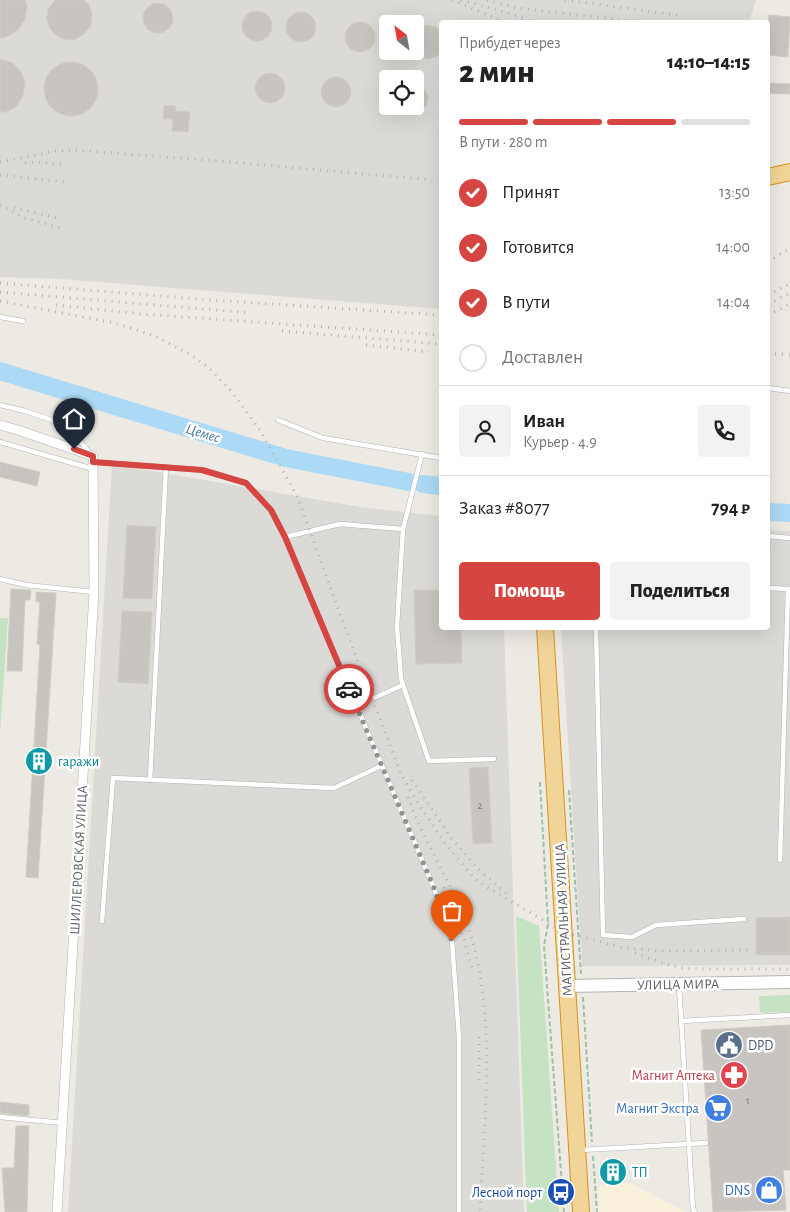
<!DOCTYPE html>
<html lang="ru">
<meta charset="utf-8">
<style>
body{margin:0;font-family:"Alegreya Sans",sans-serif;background:#f2f2f2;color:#222;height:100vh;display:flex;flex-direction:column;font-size:19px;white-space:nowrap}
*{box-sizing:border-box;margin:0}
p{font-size:16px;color:#767676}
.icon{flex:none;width:28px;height:28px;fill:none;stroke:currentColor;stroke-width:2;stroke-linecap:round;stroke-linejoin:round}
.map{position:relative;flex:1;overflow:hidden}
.details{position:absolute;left:439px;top:20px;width:331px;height:610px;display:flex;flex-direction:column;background:#fff;border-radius:5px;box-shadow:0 5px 20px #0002}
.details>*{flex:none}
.needle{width:32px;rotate:329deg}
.controls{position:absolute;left:379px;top:15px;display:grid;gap:10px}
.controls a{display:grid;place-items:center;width:45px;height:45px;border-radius:5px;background:#fff;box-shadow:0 5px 20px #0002;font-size:25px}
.pin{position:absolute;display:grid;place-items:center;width:42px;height:42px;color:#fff;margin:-51px -21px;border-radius:50% 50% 50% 0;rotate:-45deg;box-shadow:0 0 5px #0007}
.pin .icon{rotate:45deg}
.courier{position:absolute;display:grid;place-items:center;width:50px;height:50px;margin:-25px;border:4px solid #d54642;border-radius:50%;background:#fff;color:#222;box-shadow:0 1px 6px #0007}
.summary em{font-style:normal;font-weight:800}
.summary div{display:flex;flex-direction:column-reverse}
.summary{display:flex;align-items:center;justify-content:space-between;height:85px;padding:0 20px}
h1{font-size:32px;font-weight:800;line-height:38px}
.bar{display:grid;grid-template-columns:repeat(4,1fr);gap:8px 5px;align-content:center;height:60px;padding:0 20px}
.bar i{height:6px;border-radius:4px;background:#e0e0e0}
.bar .current{background:#d54642}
.bar p{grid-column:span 4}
.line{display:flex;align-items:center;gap:12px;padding:0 20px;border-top:1px solid #e0e0e0}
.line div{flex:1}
.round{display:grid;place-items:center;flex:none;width:52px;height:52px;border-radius:5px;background:#f2f2f2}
ol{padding:0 20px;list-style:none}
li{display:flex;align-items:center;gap:15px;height:55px}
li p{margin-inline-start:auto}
li .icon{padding:5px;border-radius:50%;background:#d54642;color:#fff;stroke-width:4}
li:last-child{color:#767676}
li i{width:28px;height:28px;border:2px solid #e0e0e0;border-radius:50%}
.action{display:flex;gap:10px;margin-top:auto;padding:10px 20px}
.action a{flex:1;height:58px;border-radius:5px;background:#d54642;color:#fff;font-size:20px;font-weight:800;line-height:58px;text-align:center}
.action a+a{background:#f2f2f2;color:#222}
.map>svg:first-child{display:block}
.commercial{fill:#faf1dc}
.industrial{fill:#dcdad6;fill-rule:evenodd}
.green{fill:#c5e2c3}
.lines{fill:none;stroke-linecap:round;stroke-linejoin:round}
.river{stroke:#acd9f5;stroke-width:18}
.building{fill:#c8c5c1;stroke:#d1ccc3}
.lane-casing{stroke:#b1b4b8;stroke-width:5.5}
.street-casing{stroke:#b1b4b8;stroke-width:10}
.secondary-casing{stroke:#b1b4b7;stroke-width:14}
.highway-casing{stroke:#d7921a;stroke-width:18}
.path{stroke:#9dc2a6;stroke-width:2;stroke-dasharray:5 2.5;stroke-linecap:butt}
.lane{stroke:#fff;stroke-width:4.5}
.street{stroke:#fff;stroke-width:9}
.secondary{stroke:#fff;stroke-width:12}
.highway{stroke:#f1d598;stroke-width:16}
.rail{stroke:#b2b3b3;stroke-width:3;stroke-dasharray:1 6;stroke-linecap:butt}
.done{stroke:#8f9090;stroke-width:5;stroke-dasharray:0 9}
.route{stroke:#d54642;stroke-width:6}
.labels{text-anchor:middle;stroke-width:5;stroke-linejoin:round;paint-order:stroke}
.number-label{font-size:11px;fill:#77787a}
.culture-label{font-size:14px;fill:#0d838f;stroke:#fff;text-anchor:start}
.street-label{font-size:14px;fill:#5c5f63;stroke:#fff}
.service-label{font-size:14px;fill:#4e5e75;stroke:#fff;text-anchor:start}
.health-label{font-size:14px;fill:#be3a42;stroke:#fff;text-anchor:end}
.shop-label{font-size:14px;fill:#366cbe;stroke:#fff;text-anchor:end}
.transit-label{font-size:14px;fill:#164399;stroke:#fff;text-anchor:end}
.water-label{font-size:15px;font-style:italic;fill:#48759c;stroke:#fff}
</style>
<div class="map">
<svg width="790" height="1212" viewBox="0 0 790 1212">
<rect width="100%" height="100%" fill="#edeae4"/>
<polygon class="commercial" points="630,1183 636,1186 686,1212 599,1212 598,1186"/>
<g class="industrial">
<path d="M0,0H756L749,22H441V309L60,279L0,277ZM388,24H415V51H388ZM388,79H415V106H388Z"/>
<polygon points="112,464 360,507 441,516 441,628 504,628 524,1212 68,1212"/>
<polygon points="768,530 790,531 790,965 582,966 561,628 768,628"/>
</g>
<g class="green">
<polygon points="0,618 8,618 0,733"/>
<polygon points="516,916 539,926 559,1212 527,1212"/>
<polygon points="790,995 790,1012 760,1013 759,996"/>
</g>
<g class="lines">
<g class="river">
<polyline points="0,371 286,458 409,482"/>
<polyline points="423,484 441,486"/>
<polyline points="768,512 790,513"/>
</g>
</g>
<g class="building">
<polygon points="0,0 25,0 27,6 25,19 18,30 6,37 0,38"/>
<polygon points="55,0 84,0 89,5 92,15 91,25 85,33 76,39 66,40 57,36 50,29 47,19 48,9"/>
<circle cx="158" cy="18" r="15"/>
<circle cx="257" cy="26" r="15"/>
<circle cx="301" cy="27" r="15"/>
<polygon points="769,15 790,17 788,57 768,55"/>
<circle cx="360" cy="37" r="15"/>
<polygon points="428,25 436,27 441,32 441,52 437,56 428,59 420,57 414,51 415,32 420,27"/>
<polygon points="0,59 13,63 21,72 25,83 23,95 17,106 6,112 0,112"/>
<circle cx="71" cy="89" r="27"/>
<circle cx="270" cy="88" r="15"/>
<circle cx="336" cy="92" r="15"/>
<polygon points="768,83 790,84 790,94 768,93"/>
<polygon points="415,84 420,85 425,90 428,98 426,105 420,111 413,113 405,111 400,106 415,106"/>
<polygon points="164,105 176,106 175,111 190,112 188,132 172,131 173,119 163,119"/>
<polygon points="0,462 40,472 37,486 0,477"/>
<polygon points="127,525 156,527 152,599 123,598"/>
<polygon points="11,589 31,590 30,600 25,600 22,671 7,671"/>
<polygon points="414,590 441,590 441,628 461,628 462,663 416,664"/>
<polygon points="36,592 56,593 38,878 26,877 40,645 37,644 40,602 36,602"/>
<polygon points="122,611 152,612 148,684 118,682"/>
<polygon points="488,767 492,843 473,844 469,768"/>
<polygon points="790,917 790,955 756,955 756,918"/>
<polygon points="790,1025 790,1170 783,1170 786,1210 713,1212 701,1030"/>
<polygon points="0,1102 29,1105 29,1116 0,1113"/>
<polygon points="16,1126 29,1126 27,1212 5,1212 2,1168 14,1168"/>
<polygon points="621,1161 623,1181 604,1183 602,1163"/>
</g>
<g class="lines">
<g class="lane-casing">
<g id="lane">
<polyline points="0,317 23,321"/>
<polyline points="768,388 790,391"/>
<polyline points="0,405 25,411 66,425 90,453"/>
<polyline points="278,420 323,438 441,458"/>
<polyline points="0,442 93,469"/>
<polyline points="422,454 403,529 397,626 401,679 429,761 494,759"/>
<polyline points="93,462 202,470 246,483 271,510 285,537 434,888 452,941 459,1038 459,1212"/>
<polyline points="768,536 790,538"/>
<polyline points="285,537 340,524 403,529"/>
<polyline points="768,549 768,536"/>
<polyline points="0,579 26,585 94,592"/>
<polyline points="768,588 788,589 780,860"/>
<polyline points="596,628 603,935 632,937 656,925 744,919"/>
<polyline points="356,706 403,685"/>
<polyline points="150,780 166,467"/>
<polyline points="102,921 113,778 334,788 381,766"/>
<polyline points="679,986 693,1209 695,1212"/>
<polyline points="681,1021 790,1015"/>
<polyline points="0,1117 63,1123"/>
<polyline points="581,1150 706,1143"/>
</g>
</g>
<g class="street-casing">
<polyline id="street" points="0,425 18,430 93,456 94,592 57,1212"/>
</g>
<g class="secondary-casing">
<polyline id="secondary" points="567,986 790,982"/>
</g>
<g class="highway-casing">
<g id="highway">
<polyline points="768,177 790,172"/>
<polyline points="545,628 581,1212"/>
</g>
</g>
<g class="path">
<polyline points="540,782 548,924 544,946 564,1212"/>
<polyline points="569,790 581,974"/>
<polyline points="583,997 592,1142"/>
<polyline points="593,1156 597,1212"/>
</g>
<use href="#lane" class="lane"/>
<use href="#street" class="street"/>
<use href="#secondary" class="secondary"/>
<use href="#highway" class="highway"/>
<g class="rail">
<polyline points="452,0 505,22"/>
<polyline points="461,0 508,13 532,22"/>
<polyline points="487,0 517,8 642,22"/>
<polyline points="565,0 677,15"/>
<polyline points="0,162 56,151 73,150 219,161 432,180"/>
<polyline points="25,163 37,162 67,165"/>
<polyline points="0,175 65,182"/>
<polyline points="0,205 24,218 61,228"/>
<polyline points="14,208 62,219"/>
<polyline points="768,262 790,248"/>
<polyline points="0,283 210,300 441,315"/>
<polyline points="0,292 251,313"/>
<polyline points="768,295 790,284"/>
<polyline points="0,301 115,323 155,336 191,355 209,368 231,391 260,430 298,498 341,617 401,774 416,800 446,845 477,881 563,932 624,948 660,951 749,950"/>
<polyline points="768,304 790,293"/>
<polyline points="56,305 141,314 441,335"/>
<polyline points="768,315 790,304"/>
<polyline points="282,331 441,344"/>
<polyline points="366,345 429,352"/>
<polyline points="768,353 790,355"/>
<polyline points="412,780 453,840 478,869 506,893"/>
<path d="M408,797C425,848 459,891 473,943C496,1027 484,1126 480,1212"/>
<polyline points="444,887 464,940 472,968"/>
<polyline points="635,953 659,962 681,968 701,969 790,969"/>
<polyline points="479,1080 479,1035"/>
</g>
</g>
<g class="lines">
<polyline class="done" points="349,689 434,888 452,941"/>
<polyline class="route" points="74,449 93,456 93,462 202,470 246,483 271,510 285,537 349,689"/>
</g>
<defs>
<g id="building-disc" transform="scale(1.4375)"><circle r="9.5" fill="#0f9aa8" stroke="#fff"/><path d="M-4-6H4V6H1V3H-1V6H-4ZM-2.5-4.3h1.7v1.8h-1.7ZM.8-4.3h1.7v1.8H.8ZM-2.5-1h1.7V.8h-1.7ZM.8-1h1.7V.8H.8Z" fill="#fff"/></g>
<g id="civic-disc" transform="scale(1.4375)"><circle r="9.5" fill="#5c6f8a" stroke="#fff"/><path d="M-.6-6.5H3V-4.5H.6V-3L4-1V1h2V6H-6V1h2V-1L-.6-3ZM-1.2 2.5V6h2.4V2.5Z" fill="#fff"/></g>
<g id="pharmacy-disc" transform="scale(1.4375)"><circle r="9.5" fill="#e0444e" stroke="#fff"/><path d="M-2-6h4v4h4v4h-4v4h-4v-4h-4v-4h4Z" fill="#fff"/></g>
<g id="supermarket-disc" transform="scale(1.4375)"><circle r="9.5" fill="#3f7fe0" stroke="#fff"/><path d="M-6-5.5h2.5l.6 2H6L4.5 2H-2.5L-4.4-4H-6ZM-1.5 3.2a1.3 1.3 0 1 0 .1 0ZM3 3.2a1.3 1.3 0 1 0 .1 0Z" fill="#fff"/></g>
<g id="shop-disc" transform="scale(1.4375)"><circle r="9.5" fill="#3f7fe0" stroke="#fff"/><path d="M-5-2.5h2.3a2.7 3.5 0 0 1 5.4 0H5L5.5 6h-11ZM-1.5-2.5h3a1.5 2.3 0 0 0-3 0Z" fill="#fff"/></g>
<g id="bus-disc" transform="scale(1.4375)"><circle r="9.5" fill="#1a4fb4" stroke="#fff"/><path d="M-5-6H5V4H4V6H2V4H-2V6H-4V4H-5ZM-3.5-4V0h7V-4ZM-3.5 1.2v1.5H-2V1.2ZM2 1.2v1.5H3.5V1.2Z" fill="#fff"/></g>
</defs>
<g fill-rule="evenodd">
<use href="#building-disc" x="39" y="761"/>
<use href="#civic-disc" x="729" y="1045"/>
<use href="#pharmacy-disc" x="734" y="1075"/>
<use href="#supermarket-disc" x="718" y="1108"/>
<use href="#building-disc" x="613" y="1172"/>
<use href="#shop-disc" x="769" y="1190"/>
<use href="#bus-disc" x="561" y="1192"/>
</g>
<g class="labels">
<g class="number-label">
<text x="480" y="809">2</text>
<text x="748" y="1104">1</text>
</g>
<g class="culture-label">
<text x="58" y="766">гаражи</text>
<text x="632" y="1177">ТП</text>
</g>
<g class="street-label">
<text transform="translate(78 860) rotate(-87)" y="5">ШИЛЛЕРОВСКАЯ УЛИЦА</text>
<text transform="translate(563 920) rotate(-93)" y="5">МАГИСТРАЛЬНАЯ УЛИЦА</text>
<text transform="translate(678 984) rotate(-1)" y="5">УЛИЦА МИРА</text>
</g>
<g class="service-label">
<text x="748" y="1050">DPD</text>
</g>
<g class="health-label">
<text x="715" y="1080">Магнит Аптека</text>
</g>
<g class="shop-label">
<text x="699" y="1113">Магнит Экстра</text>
<text x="750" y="1195">DNS</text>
</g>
<g class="transit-label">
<text x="542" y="1197">Лесной порт</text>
</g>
<g class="water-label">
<text transform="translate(203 433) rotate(17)" y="5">Цемес</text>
</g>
</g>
</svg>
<div class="controls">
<a><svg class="needle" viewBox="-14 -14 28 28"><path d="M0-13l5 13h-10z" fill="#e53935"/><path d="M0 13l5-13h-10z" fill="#767676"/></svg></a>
<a><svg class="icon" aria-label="locate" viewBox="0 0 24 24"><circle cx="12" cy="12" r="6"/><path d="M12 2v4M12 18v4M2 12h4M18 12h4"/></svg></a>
</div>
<div class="pin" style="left:452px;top:941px;background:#ea580c"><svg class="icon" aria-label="bag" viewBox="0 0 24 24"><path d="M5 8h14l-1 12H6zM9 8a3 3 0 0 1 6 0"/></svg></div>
<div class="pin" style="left:74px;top:449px;background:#1f2937"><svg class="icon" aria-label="home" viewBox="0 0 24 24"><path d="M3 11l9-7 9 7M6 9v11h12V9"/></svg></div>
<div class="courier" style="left:349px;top:689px"><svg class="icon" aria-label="car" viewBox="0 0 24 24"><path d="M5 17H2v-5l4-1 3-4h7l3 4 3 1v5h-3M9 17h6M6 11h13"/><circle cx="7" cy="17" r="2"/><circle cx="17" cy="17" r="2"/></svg></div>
<section class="details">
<div class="summary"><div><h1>2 мин</h1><p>Прибудет через</p></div><em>14:10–14:15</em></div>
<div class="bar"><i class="current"></i><i class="current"></i><i class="current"></i><i></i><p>В пути · 280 m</p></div>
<ol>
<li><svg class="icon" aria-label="check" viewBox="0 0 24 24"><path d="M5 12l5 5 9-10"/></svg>Принят<p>13:50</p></li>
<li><svg class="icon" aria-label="check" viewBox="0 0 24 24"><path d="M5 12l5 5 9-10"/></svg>Готовится<p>14:00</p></li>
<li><svg class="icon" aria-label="check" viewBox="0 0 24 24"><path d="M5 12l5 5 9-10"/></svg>В пути<p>14:04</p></li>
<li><i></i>Доставлен</li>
</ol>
<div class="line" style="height:90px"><a class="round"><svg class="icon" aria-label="person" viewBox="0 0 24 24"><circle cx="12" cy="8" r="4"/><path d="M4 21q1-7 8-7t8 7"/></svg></a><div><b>Иван</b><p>Курьер · 4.9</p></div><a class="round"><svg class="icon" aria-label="phone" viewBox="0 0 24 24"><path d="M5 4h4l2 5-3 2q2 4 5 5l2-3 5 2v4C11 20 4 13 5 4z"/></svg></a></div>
<div class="line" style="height:65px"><div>Заказ #8077</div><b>794 ₽</b></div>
<div class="action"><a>Помощь</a><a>Поделиться</a></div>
</section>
</div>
